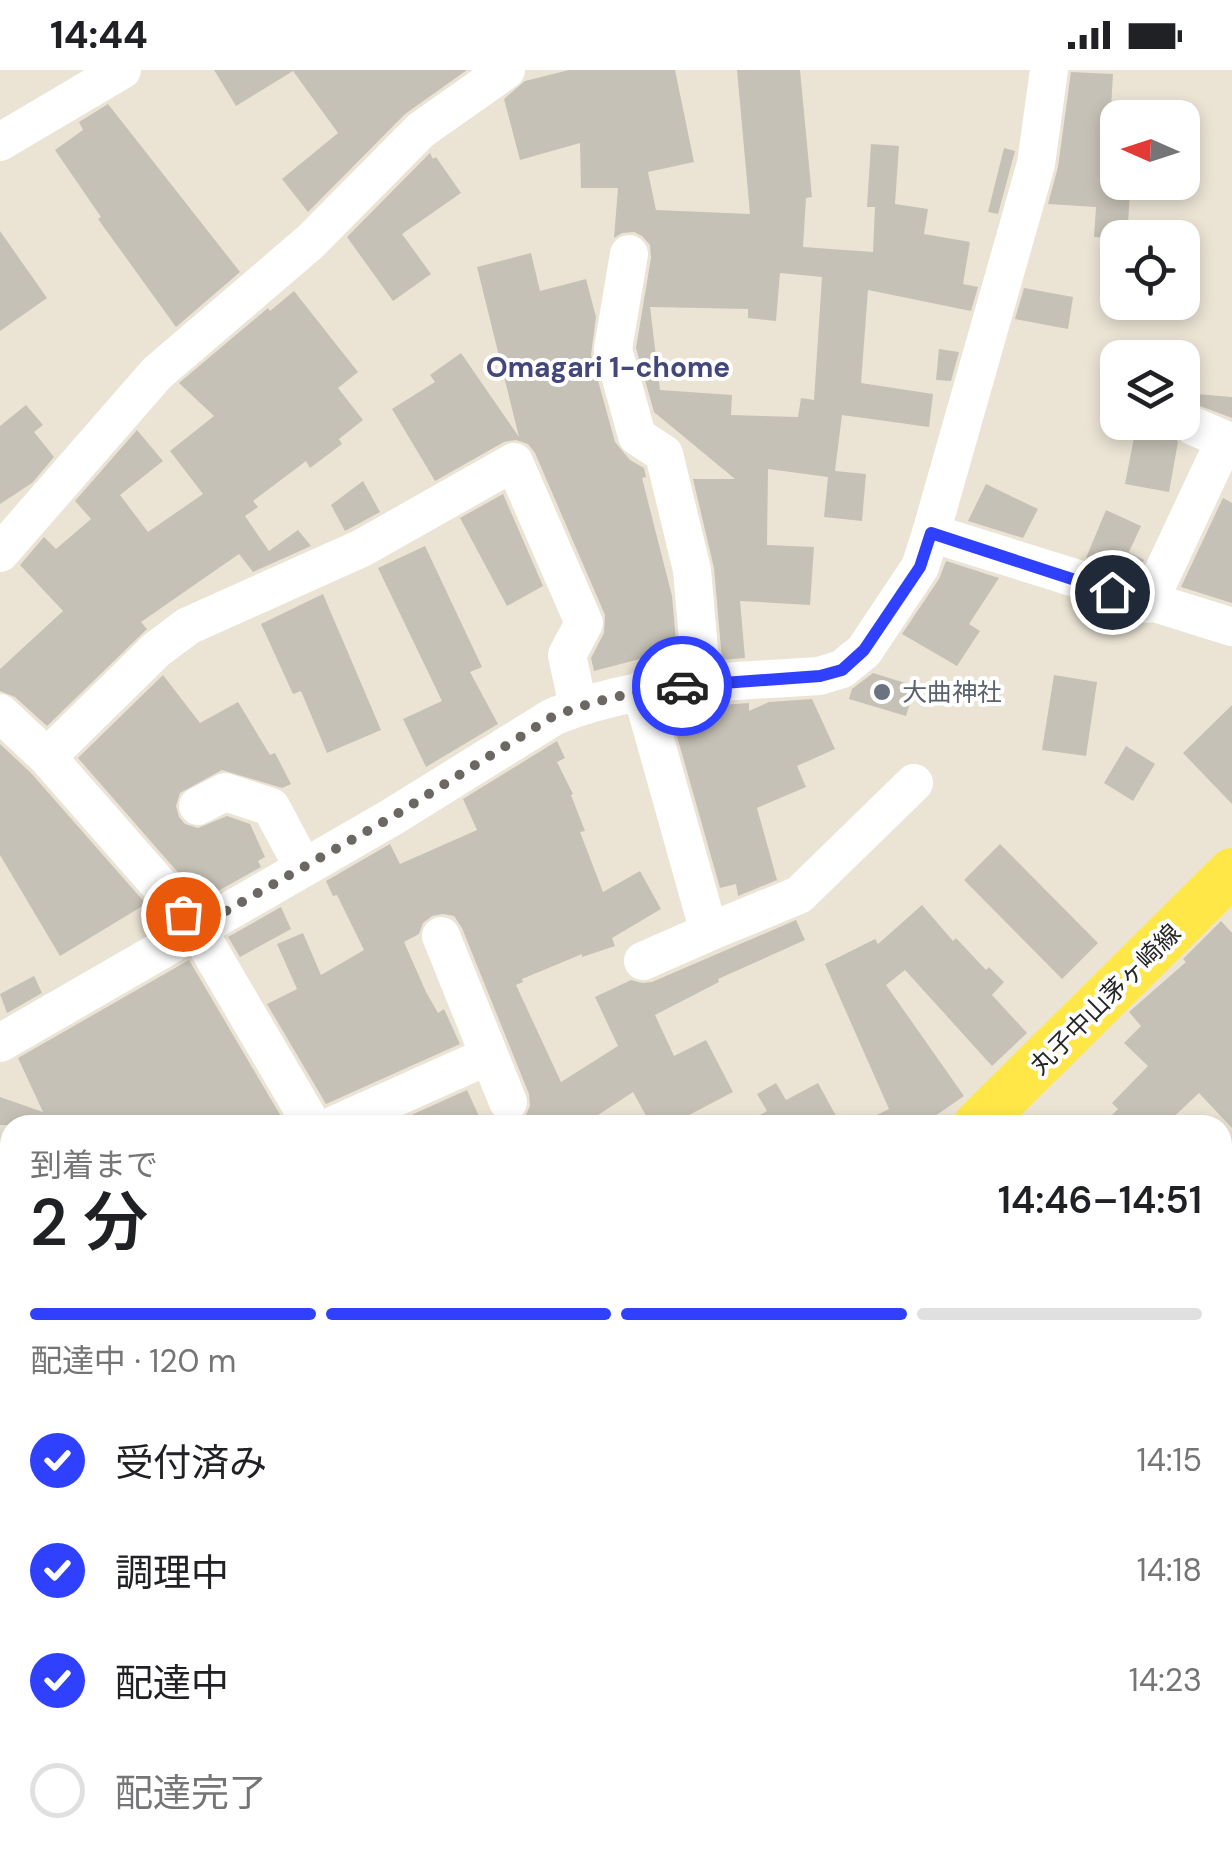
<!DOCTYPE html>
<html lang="ja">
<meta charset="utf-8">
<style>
body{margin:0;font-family:"DM Sans","Noto Sans JP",sans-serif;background:#f6f6f6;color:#202124;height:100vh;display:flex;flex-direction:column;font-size:38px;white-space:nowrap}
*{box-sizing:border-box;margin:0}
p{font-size:32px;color:#757577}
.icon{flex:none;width:55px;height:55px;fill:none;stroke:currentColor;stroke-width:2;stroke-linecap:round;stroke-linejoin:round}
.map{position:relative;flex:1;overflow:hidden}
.details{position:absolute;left:0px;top:1045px;width:1232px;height:752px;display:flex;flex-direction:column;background:#fff;border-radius:30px 30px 0 0;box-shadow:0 5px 15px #0003}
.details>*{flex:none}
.needle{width:65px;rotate:273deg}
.tools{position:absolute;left:1100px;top:30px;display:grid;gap:20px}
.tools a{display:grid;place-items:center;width:100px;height:100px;border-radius:20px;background:#fff;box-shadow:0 5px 15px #0003;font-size:50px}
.pin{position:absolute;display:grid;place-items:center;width:85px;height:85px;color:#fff;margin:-42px;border:5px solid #fff;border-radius:50%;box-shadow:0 2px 10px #0007}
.courier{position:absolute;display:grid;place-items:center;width:100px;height:100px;margin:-50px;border:8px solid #2f41ff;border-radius:50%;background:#fff;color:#222;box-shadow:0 2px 12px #0007}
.overview em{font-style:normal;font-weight:600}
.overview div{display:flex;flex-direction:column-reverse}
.overview{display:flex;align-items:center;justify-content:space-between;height:170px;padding:0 30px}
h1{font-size:65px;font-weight:600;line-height:75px}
.bar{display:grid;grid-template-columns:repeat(4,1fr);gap:15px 10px;align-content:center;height:120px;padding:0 30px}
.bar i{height:12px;border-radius:8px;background:#e0e0e0}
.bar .selected{background:#2f41ff}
.bar p{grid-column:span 4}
ol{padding:0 30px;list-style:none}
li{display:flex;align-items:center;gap:30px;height:110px}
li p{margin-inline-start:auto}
li .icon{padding:10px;border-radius:50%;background:#2f41ff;color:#fff;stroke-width:4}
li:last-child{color:#757577}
li i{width:55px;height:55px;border:5px solid #e0e0e0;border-radius:50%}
.status{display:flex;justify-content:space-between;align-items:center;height:70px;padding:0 50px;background:#fff;direction:ltr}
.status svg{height:28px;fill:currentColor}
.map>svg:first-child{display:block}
.building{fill:#c6c1b6;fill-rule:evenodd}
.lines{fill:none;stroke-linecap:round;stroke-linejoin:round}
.minor{stroke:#fff;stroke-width:38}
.major{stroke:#ffe747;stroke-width:48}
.done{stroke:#6b6863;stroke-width:10;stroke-dasharray:0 18}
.route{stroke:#2f41ff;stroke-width:12}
.worship-dot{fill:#6b7280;stroke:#fff;stroke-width:4}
.labels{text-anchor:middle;stroke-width:8;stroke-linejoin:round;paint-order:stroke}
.worship-label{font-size:25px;fill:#5b616d;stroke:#fff;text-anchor:start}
.street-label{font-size:25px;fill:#262626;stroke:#fff}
.neighbourhood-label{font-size:28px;font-weight:bold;fill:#43477b;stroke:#fff}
</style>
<div class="status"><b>14:44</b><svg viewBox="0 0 49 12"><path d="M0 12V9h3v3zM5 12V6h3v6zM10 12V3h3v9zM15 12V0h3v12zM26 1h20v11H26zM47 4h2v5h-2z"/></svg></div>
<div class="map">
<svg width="1232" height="1797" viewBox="0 0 1232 1797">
<rect width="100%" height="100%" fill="#ebe4d5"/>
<g class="building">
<polygon points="214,0 467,0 405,44 308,142 282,109 338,63 293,1 236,36"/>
<path d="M569,0H675L694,92L648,102L656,140L750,144L737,0H800L812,127L806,128L803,177L873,182L875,137H867L871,74L899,76L895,134L928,139L924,164L970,172L963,214L978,217L971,241L868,220L861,313L933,324L929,357L842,345L835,401L866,404L862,451L824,447L828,407L768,399L767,475L814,477L810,535L740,531L745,588L722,590L714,498L693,409H735L654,342L636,278L651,188L650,175L642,166L634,162L622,163L614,168L618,118H581L580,73L520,90L504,29L525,11ZM780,203L822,207L814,330L801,328L798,347L731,345L732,325L660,320L650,237L748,239V248L776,251Z"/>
<polygon points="1071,2 1113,4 1106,122 1130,123 1127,168 1094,167 1096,137 1048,134 1058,97"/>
<polygon points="108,34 240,202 176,257 98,149 101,147 55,80 83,60 79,52"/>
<polygon points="1004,78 1015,81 998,144 988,142"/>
<polygon points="430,83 433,89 436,87 461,123 402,164 431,204 393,231 347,167"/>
<polygon points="0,161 47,228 0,261"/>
<polygon points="531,183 540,221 586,209 596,247 591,285 615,372 630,390 644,398 646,407 642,408 672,526 678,594 652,597 651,586 594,601 591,588 604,563 605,545 535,383 528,374 516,370 504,372 435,411 392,339 435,312 430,305 461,283 519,367 477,197"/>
<polygon points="1024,218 1073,227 1068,259 1015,249"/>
<polygon points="294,221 358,302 338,318 363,350 339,369 342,374 310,398 306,391 253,431 258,437 245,446 269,481 298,460 311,476 253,502 239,484 141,552 147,559 47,656 15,627 0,621 0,599 63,541 20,495 44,467 56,479 91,449 75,431 137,360 163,391 120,425 148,462 203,424 170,381 214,346 179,313 268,238 270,241"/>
<polygon points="939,279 959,282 951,311 936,310"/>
<polygon points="1196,324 1232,327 1232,348 1195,334"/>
<polygon points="26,335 43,355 34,362 54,387 32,413 0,434 0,356"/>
<polygon points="1137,352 1171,352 1171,359 1178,372 1169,422 1125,414"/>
<polygon points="363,411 380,442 345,461 331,435"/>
<polygon points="986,414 1038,439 1023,468 968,451"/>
<polygon points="503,424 543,516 507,536 460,448"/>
<polygon points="1223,428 1232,433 1232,533 1181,517"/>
<polygon points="1106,440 1141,456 1129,482 1144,490 1137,504 1086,488"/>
<polygon points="425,476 482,597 470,602 498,654 426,697 403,649 442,631 378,498"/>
<polygon points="946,491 999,508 969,554 980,561 957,596 902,564 939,509"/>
<polygon points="323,524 381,660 327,683 301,621 293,624 261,554"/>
<polygon points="873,603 915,616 906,646 849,629 852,619"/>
<polygon points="163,605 200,653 238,632 270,685 275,683 291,714 282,718 222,700 180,723 176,736 179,747 185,754 198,758 227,746 250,754 265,787 258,791 261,797 202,830 78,688"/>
<polygon points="1054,605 1097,612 1086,686 1042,680"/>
<polygon points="812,629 835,679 797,696 806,717 757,738 777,810 738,826 736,814 720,818 675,659 724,642 722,635 749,633 749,641 769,632"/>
<polygon points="1232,635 1232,734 1183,683"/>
<polygon points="557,671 565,688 557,692 573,724 571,725 585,761 580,762 603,822 640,801 661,839 612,868 615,876 582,887 582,884 522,909 523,912 516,915 561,1012 618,976 595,927 631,910 642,913 652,912 796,850 805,870 718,909 719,912 655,945 674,986 706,970 733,1022 689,1045 695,1055 651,1055 633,1022 583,1055 500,1055 515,1053 525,1047 530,1036 529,1024 462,858 454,846 443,844 432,846 423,853 419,864 404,872 426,922 438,943 444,939 460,974 326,1034 267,934 297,919 277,874 303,863 321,905 364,880 337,825 333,826 326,811 390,774 400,794 477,760 463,729"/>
<polygon points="0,674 31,703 146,834 60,886 0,785"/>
<polygon points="1126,676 1155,694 1133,731 1104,713"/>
<polygon points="1000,774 1098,873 1062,909 964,810"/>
<polygon points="922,835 953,871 956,868 986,900 989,897 1004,912 992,925 1027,963 992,996 905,900 886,915 964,1026 922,1055 856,1055 889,1039 825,894 875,869 878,874"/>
<polygon points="281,837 291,859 240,887 228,867"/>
<polygon points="1221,851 1232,863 1232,1058 1199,1023 1165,1055 1102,1055 1118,1039 1112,1033 1148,996 1124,973 1141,956 1129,942 1186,892 1183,889"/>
<polygon points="189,890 286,1055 0,1055 0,1027 43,1042 18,988"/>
<polygon points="34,906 42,923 7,943 0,924"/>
<polygon points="776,1013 786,1030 818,1013 841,1055 743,1055 767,1041 757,1024"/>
<polygon points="467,1020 483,1055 389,1055"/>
</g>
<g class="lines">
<g class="minor">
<polyline points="1049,0 1036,94 931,463 1232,557"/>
<polyline points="0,72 122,0"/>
<polyline points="629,184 613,279 637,366 664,384 692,500 702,614"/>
<polyline points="0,483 157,303 310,172 421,60 506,0"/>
<polyline points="1148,534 1225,370 1193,356"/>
<polyline points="641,620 709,862 643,891"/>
<polyline points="0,643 47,687 196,857 312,1055"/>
<polyline points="47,687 156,580 188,556 362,478 514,392 584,553 567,585 578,636"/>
<polyline points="198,736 225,722 271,737 303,797"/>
<polyline points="709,862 799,825 914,713"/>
<polyline points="441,866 508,1032"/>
<path d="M0,973L392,747L553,647C637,612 730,612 819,606L842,599L864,581L920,497L931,463"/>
<polyline points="334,1055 488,986"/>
<polyline points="0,1091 10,1094"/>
<polyline points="1222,1408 1232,1418"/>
<polyline points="0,1659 10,1644"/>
<polyline points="346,1788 350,1797"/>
<polyline points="1020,1788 1029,1797"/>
<polyline points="185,1792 188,1797"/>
<polyline points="242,1797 258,1788"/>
<polyline points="837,1797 847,1788"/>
</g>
<g class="major">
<polyline points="977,1055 1232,802"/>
<polyline points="40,1797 54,1788"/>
</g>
</g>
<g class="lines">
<path class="done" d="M183,844L196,858L392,747L552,647C594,630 637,621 682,616"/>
<polyline class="route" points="682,616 820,606 842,600 864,580 920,497 931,463 1112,522"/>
</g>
<circle class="worship-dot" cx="882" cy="622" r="10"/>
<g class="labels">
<g class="worship-label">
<text x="902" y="631">大曲神社</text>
</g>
<g class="street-label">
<text transform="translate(1105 929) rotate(-45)" y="9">丸子中山茅ヶ崎線</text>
</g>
<g class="neighbourhood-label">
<text x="608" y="307">Omagari 1-chome</text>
</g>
</g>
</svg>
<div class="tools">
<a><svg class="needle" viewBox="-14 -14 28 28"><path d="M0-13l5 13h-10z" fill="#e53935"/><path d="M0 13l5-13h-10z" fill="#757577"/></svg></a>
<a><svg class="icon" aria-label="locate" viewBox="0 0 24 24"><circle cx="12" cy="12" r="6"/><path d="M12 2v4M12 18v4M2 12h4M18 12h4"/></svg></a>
<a><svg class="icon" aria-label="layers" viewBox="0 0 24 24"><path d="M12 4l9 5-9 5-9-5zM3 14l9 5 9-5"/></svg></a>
</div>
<div class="pin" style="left:183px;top:844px;background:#ea580c"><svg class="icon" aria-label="bag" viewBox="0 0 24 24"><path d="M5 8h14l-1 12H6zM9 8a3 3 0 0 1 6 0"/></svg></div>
<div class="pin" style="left:1112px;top:522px;background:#1f2937"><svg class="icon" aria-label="home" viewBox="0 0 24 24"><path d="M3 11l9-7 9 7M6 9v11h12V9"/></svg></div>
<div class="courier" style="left:682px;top:616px"><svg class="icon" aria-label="car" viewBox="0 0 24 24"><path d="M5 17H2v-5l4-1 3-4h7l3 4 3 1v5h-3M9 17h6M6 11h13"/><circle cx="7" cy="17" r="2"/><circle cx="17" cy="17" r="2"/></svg></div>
<section class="details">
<div class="overview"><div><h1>2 分</h1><p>到着まで</p></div><em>14:46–14:51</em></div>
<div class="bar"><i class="selected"></i><i class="selected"></i><i class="selected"></i><i></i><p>配達中 · 120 m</p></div>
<ol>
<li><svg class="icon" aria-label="check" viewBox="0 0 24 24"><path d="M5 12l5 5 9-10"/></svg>受付済み<p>14:15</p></li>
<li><svg class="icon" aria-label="check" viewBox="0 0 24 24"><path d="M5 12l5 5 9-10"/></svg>調理中<p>14:18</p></li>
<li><svg class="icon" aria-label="check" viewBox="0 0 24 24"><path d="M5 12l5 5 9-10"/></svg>配達中<p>14:23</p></li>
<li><i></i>配達完了</li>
</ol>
</section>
</div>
